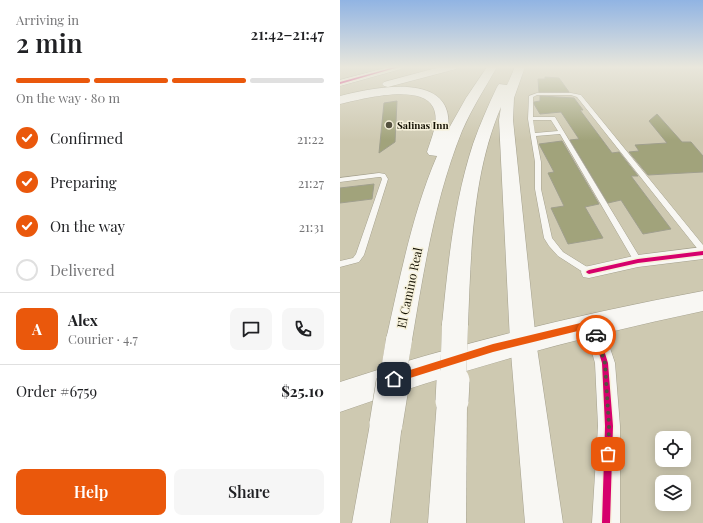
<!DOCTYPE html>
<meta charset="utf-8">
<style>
body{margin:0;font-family:"Playfair Display",serif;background:#f6f6f6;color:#202124;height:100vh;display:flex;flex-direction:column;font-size:15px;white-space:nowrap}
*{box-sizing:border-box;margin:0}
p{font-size:13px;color:#757577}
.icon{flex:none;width:22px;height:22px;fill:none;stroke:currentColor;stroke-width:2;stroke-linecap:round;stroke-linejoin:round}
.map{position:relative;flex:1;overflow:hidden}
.panel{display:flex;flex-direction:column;background:#fff;width:340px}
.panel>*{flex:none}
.buttons{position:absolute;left:315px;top:431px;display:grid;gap:8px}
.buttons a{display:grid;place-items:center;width:36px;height:36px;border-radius:8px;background:#fff;box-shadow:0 2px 10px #0003;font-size:20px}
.pin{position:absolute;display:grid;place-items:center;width:34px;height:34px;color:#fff;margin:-17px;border-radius:8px;box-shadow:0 2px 6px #0006}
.courier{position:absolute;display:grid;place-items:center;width:40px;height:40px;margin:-20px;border:3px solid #ea580c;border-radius:50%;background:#fff;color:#222;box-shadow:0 1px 5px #0007}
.headline em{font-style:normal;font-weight:600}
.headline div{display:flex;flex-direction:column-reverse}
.headline{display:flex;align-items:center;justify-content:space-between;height:68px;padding:0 16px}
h1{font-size:26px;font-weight:600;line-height:30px}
.bar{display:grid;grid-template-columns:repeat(4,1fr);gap:6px 4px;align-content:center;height:48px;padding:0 16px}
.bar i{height:5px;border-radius:3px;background:#e0e0e0}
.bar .selected{background:#ea580c}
.bar p{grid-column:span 4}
.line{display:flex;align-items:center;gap:10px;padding:0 16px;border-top:1px solid #e0e0e0}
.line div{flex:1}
.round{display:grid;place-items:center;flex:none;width:42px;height:42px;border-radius:8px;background:#f6f6f6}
ol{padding:0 16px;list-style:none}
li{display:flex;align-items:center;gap:12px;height:44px}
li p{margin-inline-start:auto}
li .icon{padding:4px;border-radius:50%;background:#ea580c;color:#fff;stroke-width:4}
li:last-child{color:#757577}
li i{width:22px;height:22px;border:2px solid #e0e0e0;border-radius:50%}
.cta{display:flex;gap:8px;margin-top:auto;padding:8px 16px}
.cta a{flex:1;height:46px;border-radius:8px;background:#ea580c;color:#fff;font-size:16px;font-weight:600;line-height:46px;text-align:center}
.cta a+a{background:#f6f6f6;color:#202124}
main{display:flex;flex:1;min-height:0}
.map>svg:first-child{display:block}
.building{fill:#a1a37b;stroke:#a09f8d}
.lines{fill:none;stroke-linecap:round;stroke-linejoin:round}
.service-casing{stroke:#a5a18e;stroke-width:1}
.minor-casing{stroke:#a5a18e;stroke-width:1}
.trunk-casing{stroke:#a5a18e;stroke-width:1}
.motorway-casing{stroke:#a5a18e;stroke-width:1}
.service{fill:#f8f7f3;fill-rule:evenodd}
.minor{fill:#f8f7f3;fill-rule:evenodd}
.trunk{fill:#f8f7f3;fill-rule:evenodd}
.motorway{fill:#f8f7f3;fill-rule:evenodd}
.motorway-bridge-far1-casing{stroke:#a5a18e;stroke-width:26;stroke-linecap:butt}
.motorway-bridge-casing{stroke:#a5a18e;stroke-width:34;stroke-linecap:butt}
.motorway-bridge-far1{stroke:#f8f7f3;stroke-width:26}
.motorway-bridge{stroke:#f8f7f3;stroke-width:33}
.cycleway-casing{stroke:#f6f1db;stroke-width:3}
.cycleway{fill:#d6006c;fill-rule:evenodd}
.route{fill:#ea580c}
.done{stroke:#54513f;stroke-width:4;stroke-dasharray:0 7.2}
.poi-dot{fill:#54513f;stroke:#f6f1db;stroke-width:1.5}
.labels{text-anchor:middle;stroke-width:3;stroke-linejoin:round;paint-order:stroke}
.far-poi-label{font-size:10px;font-weight:bold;fill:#131002;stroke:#f6f1db;text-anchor:start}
.street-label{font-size:12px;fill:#131002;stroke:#f6f1db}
</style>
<main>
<section class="panel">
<div class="headline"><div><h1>2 min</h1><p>Arriving in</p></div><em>21:42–21:47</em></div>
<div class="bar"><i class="selected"></i><i class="selected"></i><i class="selected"></i><i></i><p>On the way · 80 m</p></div>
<ol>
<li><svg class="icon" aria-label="check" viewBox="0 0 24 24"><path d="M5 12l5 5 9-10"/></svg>Confirmed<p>21:22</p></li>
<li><svg class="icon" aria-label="check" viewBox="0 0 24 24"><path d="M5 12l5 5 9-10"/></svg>Preparing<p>21:27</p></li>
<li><svg class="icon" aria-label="check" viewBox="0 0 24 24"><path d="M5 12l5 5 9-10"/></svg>On the way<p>21:31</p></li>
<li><i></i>Delivered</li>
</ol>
<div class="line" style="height:72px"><b class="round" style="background:#ea580c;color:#fff">A</b><div><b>Alex</b><p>Courier · 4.7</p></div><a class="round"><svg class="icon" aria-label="chat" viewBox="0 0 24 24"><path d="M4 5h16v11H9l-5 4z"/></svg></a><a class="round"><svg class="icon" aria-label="phone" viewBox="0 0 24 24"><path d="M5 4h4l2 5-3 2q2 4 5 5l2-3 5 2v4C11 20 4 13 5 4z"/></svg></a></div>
<div class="line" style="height:52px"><div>Order #6759</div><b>$25.10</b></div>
<div class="cta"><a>Help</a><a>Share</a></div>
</section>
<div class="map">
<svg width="363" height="523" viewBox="0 0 363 523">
<rect width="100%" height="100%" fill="#cec9b1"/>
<g class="building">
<polygon points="205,77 219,78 229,92 199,92 198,79 205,79"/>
<polygon points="200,96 234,98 243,110 240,110 272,153 279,152 298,176 291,176 331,229 303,234 281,200 268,203 230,140 239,139 221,112 200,114 194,104 194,102 200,101"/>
<polygon points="57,101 55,142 39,153 44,103"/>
<polygon points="317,114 342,142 351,142 363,156 363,172 308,175 289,152 299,151 295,145 327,143 309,121"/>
<polygon points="222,141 259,204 245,207 263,238 228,244 211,208 224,206 208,173 214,172 199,144"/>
<polygon points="34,184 32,199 0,203 0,188"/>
</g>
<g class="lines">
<g class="service-casing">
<g id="service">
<path d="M197,93H231L241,95L363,245V253L360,252L237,97L231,95H197L193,97V117H215L302,261L298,264L295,263L220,134L196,136L201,162V189L212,238L223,252L252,270L253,272L252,274H246L218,256L209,246L204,238L195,189V162L188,119L189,96ZM193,120H211L218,131L195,133Z"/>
<polygon points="39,173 45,174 48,179 24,255 19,262 0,267 0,261 13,258 16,254 42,179 41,177 39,177 0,182 0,178"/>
</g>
</g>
<g class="minor-casing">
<g id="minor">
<polygon points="49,67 62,67 61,69 0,86 0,80"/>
<polygon points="363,247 363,259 298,267 249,278 243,277 241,272 243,267 249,266 298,255"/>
<polygon points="253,316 260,318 275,363 280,426 280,523 252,523 258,426 255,363 244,324 246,318"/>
</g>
</g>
<g class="trunk-casing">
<path id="trunk" d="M363,291V311C239,337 119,370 0,412V382C119,343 240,314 363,291Z"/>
</g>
<g class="motorway-casing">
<g id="motorway">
<polygon points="100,67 117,67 116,69 48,87 44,86 42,84 44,82"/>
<path d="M147,67H157C145,88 132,108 122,131C95,198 84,269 72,340L68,349L59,352L50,349L46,340C60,278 72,214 97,156L89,155L87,152C91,139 100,120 93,107C81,83 21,99 0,104V96C34,87 116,70 108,130L126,98Z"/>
<path d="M175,67H185L174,98L173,120L196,341L223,523H185L170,341L159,120L161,107C132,175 131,252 128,325L124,333L115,336L106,333L102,325C108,264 114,202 133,144C140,124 148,106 157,87L159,84L167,85Z"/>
<polygon points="112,386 123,390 127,401 126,523 88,523 97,401 101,390"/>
<polygon points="46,408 57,413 62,424 50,523 12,523 30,424 35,413"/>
</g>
</g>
<use href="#service" class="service"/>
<use href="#minor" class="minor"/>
<use href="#trunk" class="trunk"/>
<use href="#motorway" class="motorway"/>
<g class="motorway-bridge-far1-casing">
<g id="motorway-bridge-far1">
<polyline points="52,382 59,340"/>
<polyline points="113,382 115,325"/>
</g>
</g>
<g class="motorway-bridge-casing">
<g id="motorway-bridge">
<polyline points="112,401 113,381"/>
<polyline points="46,424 53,381"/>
</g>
</g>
<use href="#motorway-bridge-far1" class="motorway-bridge-far1"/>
<use href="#motorway-bridge" class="motorway-bridge"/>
<g class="cycleway-casing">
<g id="cycleway">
<polygon points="55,67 59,67 0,84 0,82"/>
<polygon points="363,251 363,255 298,263 249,274 247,273 246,272 247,271 249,270 298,259"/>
<polygon points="253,321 255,322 256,324 268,363 273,426 270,523 262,523 265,426 262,363 250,324 251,322"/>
</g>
</g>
<use href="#cycleway" class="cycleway"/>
</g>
<linearGradient id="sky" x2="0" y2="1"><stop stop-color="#91b4e3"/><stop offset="0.48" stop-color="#e9e7dc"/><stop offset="1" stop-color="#e9e7dc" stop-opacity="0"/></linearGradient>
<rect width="363" height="140" fill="url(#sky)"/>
<polygon class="route" points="253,320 256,321 260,335 256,338 254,337 250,328 153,352 54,383 51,382 50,379 51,376 54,375 153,344"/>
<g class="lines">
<polyline class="done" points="256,335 265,363 269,426 268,454"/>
</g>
<circle class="poi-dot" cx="49" cy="125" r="4"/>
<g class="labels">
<g class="far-poi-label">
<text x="57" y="129">Salinas Inn</text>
</g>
<g class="street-label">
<text transform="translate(70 288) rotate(-78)" y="4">El Camino Real</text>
</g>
</g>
</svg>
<div class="buttons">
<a><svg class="icon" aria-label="locate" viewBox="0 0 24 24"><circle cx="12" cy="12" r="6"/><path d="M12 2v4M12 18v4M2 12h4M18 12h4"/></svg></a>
<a><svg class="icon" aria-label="layers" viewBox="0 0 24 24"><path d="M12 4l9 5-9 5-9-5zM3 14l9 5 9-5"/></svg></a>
</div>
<div class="pin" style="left:268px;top:454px;background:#ea580c"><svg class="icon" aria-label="bag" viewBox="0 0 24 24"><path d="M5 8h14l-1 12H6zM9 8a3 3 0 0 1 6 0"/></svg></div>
<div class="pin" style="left:54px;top:379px;background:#1f2937"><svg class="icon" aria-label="home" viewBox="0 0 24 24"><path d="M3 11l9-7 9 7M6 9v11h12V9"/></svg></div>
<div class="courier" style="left:256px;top:335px"><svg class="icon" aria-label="car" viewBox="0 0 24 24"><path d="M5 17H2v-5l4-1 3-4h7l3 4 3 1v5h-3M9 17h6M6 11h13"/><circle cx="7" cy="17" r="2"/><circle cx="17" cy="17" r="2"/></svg></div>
</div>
</main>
